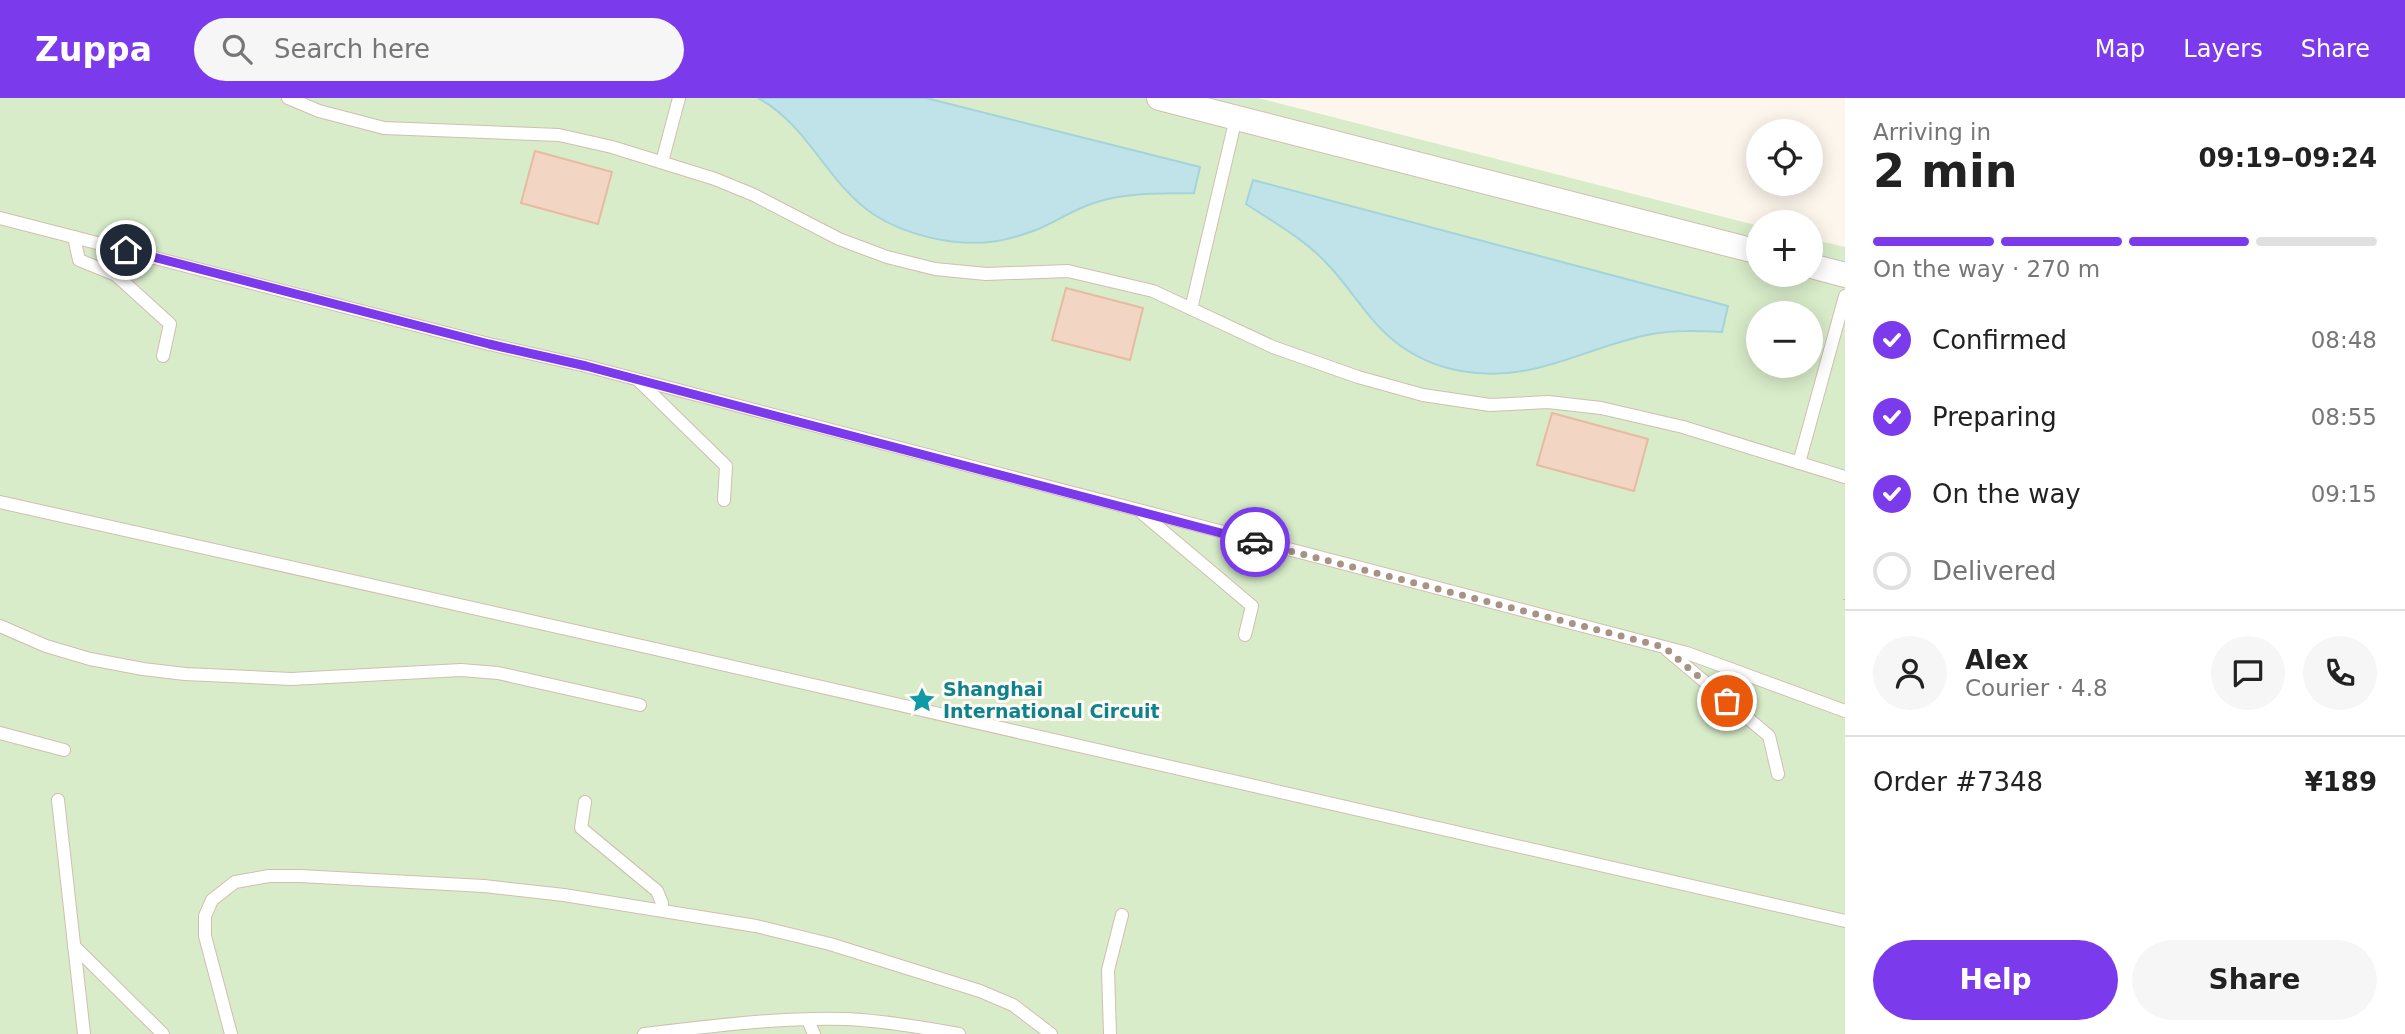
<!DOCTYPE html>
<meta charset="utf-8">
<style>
body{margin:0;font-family:"DejaVu Sans",sans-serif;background:#f6f6f6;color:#222;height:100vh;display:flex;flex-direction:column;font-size:26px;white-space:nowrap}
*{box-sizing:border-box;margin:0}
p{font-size:23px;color:#767676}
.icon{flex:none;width:38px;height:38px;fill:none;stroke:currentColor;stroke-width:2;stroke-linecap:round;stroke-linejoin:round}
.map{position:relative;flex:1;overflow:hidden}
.details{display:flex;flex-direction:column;background:#fff;width:560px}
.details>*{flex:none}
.buttons{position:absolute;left:1746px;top:21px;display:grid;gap:14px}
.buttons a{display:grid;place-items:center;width:77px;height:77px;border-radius:50%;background:#fff;box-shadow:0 4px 18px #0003;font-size:35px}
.pin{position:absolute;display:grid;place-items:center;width:60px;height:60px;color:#fff;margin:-30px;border:4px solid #fff;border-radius:50%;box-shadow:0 2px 7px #0007}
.courier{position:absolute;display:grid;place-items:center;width:70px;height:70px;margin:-35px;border:5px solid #7c3aed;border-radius:50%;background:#fff;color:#222;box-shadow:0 2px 9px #0007}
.overview em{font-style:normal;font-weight:600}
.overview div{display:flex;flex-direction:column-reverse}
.overview{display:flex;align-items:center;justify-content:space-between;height:119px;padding:0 28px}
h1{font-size:46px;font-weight:600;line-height:52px}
.bar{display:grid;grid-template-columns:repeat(4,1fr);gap:10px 7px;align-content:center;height:84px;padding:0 28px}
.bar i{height:9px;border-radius:5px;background:#e0e0e0}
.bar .on{background:#7c3aed}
.bar p{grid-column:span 4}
.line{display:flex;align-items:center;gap:18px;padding:0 28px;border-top:2px solid #e0e0e0}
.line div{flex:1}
.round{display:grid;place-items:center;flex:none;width:74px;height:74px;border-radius:37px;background:#f6f6f6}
ol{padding:0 28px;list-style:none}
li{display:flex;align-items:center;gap:21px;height:77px}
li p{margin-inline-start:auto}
li .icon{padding:7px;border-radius:50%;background:#7c3aed;color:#fff;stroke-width:4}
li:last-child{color:#767676}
li i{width:38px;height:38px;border:4px solid #e0e0e0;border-radius:50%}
.cta{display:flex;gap:14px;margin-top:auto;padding:14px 28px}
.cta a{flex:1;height:80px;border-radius:42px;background:#7c3aed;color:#fff;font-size:28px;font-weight:600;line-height:80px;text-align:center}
.cta a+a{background:#f6f6f6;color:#222}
header{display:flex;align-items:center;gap:42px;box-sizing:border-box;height:98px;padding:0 35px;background:#7c3aed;color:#fff}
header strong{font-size:33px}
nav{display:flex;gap:38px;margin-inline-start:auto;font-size:24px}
.search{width:490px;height:63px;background:#f6f6f6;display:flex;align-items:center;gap:18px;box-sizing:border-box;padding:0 24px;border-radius:38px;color:#767676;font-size:26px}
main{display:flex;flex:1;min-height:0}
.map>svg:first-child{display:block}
.green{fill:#d8ecc9;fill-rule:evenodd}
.water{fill:#bfe3e8;stroke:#a5d3da;stroke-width:2}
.building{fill:#f3d5c3;stroke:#e6bba3;stroke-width:2}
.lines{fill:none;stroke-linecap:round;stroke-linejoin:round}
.service-casing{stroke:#d1beb0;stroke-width:14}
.minor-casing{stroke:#d1beb0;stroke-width:26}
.path{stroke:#d9b8a5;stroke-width:4.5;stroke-dasharray:2 5;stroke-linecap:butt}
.service{stroke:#fff;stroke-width:12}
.minor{stroke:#fff;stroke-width:24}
.done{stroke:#a89285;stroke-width:7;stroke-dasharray:0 12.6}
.route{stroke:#7c3aed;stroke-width:9}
.labels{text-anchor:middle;stroke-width:6;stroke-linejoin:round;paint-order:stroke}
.culture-label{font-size:19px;font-weight:bold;fill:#0d838f;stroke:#fffaf3;text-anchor:start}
</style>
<header>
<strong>Zuppa</strong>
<div class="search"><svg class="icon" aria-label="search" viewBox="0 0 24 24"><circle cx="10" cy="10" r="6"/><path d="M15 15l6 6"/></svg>Search here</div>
<nav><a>Map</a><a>Layers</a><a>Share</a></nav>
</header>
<main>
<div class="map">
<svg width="1845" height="936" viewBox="0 0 1845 936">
<rect width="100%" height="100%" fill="#fdf6ec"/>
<path class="green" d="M0,0H1258L1759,128V177H1811V141L1845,149V936H0ZM1759,215H1811V268H1759Z"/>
<g class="water">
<path d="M758,0H926L1200,69L1194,95C1162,96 1125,94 1094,105C1074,111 1056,124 1036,132C1022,137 1006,143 990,144C952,148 905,137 873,116C827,85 808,27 758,0Z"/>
<path d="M1253,82L1728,208L1722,234C1699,233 1675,232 1652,236C1584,249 1534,286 1461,273C1438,269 1417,260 1398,246C1370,225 1354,195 1331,170C1308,143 1275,125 1246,106Z"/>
</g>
<g class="building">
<polygon points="535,53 612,74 598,126 521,105"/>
<polygon points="1066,190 1143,210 1130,262 1052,242"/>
<polygon points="1552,315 1648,341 1634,393 1537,367"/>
</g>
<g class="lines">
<g class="service-casing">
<g id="service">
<polyline points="288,0 319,13 384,30 559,37 612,49 715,81 754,97 839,141 887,159 935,171 986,176 1068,173 1153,193 1273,249 1358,279 1423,297 1490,307 1548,304 1601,310 1683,329 1845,379"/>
<polyline points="662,64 679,0"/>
<polyline points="0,120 489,246 586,268 1687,555 1845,613"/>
<polyline points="74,139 79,162 116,177 170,226 163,258"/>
<polyline points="1191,211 1236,20"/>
<polyline points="638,282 726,368 724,402"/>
<polyline points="1799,365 1845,198"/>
<polyline points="0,404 642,548 1845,823"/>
<polyline points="1143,416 1252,508 1245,537"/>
<polyline points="0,528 46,548 90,561 143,571 185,576 291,581 461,572 498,575 640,607"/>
<polyline points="1667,552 1769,638 1778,676"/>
<polyline points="0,635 64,652"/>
<polyline points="58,702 84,936"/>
<polyline points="585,704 581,730 657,793 662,805 662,812"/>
<polyline points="74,848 163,936"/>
<polyline points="808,922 814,936"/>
<polyline points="231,936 205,838 205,818 212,802 235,784 269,778 300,778 484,788 564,797 756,828 830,846 980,893 1013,907 1051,936"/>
<path d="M644,936C711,928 780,919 847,921C885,923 921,929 959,936"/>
<polyline points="1110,936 1108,872 1122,817"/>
</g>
</g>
<g class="minor-casing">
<g id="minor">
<polyline points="1159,0 1759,154"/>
<polyline points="1811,168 1845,177"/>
</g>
</g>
<polyline class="path" points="1845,501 1845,502"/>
<use href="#service" class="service"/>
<use href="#minor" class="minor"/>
</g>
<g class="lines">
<polyline class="done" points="1255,444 1664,549 1727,603"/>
<polyline class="route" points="126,152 489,246 586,268 1255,444"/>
</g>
<defs>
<g id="sight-bare" transform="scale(2.1)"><path d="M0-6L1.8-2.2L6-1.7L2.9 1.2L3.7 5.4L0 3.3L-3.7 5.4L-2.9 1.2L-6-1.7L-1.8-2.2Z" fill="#0f9aa8" stroke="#fffaf3" stroke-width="2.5" paint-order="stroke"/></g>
</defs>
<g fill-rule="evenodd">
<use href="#sight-bare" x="922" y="602"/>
</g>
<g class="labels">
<g class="culture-label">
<text x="943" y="598">Shanghai<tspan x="943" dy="22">International Circuit</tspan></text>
</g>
</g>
</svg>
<div class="buttons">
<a><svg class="icon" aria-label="locate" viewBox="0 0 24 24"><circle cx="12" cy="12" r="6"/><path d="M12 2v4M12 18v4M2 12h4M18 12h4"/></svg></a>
<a>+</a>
<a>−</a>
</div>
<div class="pin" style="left:1727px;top:603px;background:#ea580c"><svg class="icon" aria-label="bag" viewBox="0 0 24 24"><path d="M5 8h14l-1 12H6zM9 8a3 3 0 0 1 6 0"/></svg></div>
<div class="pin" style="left:126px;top:152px;background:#1f2937"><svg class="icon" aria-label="home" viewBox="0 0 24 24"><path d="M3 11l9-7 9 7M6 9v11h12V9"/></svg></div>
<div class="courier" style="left:1255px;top:444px"><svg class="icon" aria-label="car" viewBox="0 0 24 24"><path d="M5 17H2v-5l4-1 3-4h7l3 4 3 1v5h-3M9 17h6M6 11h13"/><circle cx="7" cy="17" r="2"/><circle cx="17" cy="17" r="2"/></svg></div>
</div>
<section class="details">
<div class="overview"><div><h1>2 min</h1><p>Arriving in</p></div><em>09:19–09:24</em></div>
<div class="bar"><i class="on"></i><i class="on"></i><i class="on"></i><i></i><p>On the way · 270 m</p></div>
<ol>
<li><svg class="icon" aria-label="check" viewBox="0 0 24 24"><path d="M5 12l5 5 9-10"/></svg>Confirmed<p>08:48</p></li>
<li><svg class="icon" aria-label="check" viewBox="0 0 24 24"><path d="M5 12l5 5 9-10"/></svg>Preparing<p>08:55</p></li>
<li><svg class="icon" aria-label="check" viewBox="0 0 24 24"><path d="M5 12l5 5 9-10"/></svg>On the way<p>09:15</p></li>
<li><i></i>Delivered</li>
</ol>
<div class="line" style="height:126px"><a class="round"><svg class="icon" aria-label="person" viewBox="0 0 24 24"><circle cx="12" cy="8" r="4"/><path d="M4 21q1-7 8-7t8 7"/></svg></a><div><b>Alex</b><p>Courier · 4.8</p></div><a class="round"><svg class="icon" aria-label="chat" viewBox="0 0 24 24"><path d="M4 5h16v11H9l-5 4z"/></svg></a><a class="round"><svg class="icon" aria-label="phone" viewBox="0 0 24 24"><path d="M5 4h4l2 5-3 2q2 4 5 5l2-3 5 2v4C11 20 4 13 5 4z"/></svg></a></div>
<div class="line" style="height:91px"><div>Order #7348</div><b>¥189</b></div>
<div class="cta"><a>Help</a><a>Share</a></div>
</section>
</main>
